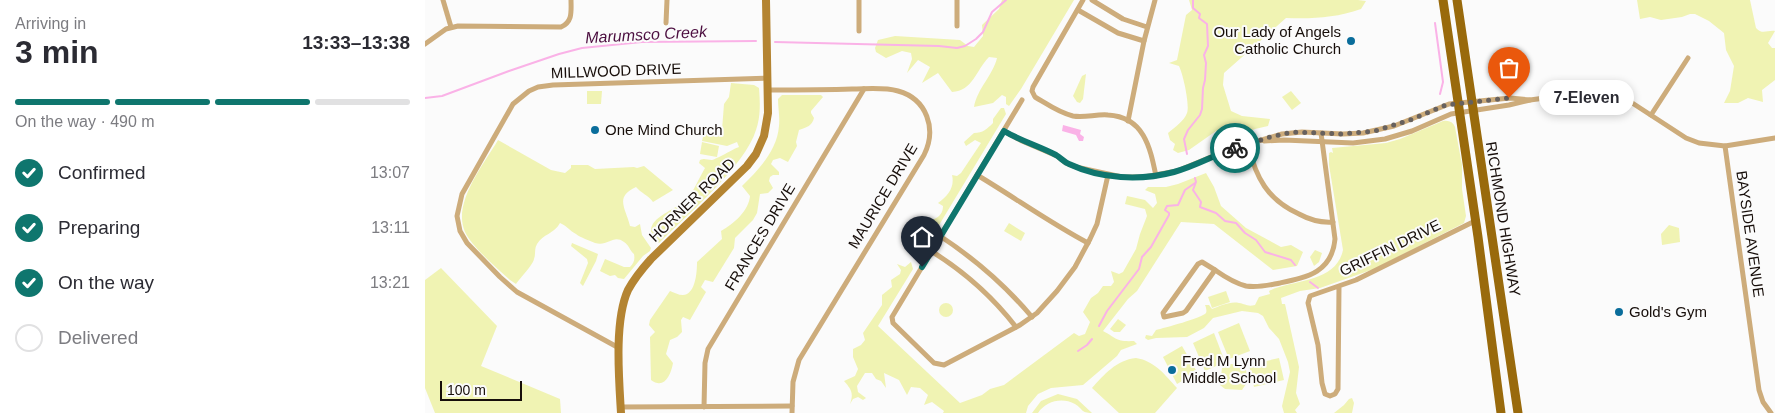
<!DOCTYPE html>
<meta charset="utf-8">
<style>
body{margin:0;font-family:Arial,sans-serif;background:#f2f2f3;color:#2b2b33;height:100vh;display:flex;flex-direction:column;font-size:19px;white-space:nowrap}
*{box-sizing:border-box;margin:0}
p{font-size:16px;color:#7c7c81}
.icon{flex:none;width:28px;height:28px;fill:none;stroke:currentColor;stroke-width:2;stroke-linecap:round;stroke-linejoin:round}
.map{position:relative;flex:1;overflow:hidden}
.side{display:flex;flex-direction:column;background:#fff;width:425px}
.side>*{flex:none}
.scale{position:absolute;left:15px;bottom:12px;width:82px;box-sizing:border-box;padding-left:5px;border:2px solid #170e0a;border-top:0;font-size:14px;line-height:18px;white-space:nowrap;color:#170e0a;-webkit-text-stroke:4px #fbfbfb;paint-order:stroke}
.pin{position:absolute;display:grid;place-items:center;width:42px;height:42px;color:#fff;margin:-51px -21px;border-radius:50% 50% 50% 0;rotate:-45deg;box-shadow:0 0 5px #0007}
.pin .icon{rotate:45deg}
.courier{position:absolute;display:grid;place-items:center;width:50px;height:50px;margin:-25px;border:4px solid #0f766e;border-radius:50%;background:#fff;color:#222;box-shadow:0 1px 6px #0007}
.bubble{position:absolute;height:35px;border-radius:18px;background:#fff;box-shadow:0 2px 8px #0003;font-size:16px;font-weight:800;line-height:35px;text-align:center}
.head em{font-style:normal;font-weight:800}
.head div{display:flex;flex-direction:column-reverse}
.head{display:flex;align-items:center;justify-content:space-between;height:85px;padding:0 15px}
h1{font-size:32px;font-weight:800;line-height:38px}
.bar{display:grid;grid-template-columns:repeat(4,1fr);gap:8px 5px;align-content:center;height:60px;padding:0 15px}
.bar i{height:6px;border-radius:4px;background:#e1e1e2}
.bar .selected{background:#0f766e}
.bar p{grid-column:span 4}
ol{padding:0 15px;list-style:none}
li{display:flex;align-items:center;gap:15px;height:55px}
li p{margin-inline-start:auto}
li .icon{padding:5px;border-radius:50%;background:#0f766e;color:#fff;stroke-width:4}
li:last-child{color:#7c7c81}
li i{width:28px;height:28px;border:2px solid #e1e1e2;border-radius:50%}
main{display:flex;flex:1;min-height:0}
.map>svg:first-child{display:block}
.green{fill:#f0f3b3}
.water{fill:#fab2e7}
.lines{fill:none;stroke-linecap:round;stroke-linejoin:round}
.stream{stroke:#fab2e7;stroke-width:2}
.street{stroke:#cdac7b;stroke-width:5}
.secondary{stroke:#b48432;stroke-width:8}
.primary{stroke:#996a0c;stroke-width:9}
.done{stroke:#67615e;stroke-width:5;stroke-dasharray:0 9}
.route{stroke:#0f766e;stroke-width:6}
.poi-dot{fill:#0a6d9b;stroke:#fbfbfb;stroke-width:2}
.labels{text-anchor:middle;stroke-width:4;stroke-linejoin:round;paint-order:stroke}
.poi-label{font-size:15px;fill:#170e0a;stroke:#fbfbfb;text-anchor:start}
.street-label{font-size:15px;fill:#170e0a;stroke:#fbfbfb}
.water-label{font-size:16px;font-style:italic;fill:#4c0f40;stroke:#fbfbfb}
</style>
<main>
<section class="side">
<div class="head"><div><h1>3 min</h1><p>Arriving in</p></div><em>13:33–13:38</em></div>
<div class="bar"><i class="selected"></i><i class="selected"></i><i class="selected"></i><i></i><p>On the way · 490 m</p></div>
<ol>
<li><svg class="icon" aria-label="check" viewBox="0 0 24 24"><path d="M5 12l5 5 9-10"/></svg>Confirmed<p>13:07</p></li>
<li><svg class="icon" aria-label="check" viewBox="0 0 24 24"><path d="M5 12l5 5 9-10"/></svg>Preparing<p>13:11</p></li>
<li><svg class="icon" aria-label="check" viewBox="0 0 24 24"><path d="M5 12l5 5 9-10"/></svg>On the way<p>13:21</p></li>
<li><i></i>Delivered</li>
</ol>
</section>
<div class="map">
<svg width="1350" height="413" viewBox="0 0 1350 413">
<rect width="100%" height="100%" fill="#fbfbfb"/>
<g class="green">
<path d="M577,0H649L596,89L584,106L581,104V97L577,95L568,103L549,107C552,89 568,75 572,58L564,57C551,70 548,91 527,92L513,73L497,83L505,67L493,60L482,73L487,59L486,53L477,51L461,58L451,52L450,48L453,40L470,36L535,40L543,46L549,47L558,36L557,25L574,9Z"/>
<path d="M764,0H933L941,1L936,9C910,18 887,19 861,18L799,73L798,85L806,111L817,116L845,119L843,126L830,129L817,134L791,131L764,150L753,153L748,150L750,144L745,140L743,133C750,127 759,121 762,113C765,105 758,74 754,66L744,63L752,60L761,15L767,10Z"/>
<path d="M1212,0H1325L1331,28C1337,35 1342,30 1350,31L1343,43L1347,48H1350V80L1337,90L1338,102L1323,98L1313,103H1299L1305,91L1309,66L1301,50L1299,33L1284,21L1270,14H1265L1257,17L1236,20L1225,17L1215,19Z"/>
<polygon points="661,74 658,99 655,103 652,102 648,96 657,76"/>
<path d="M306,83L329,85L334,88C335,102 336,116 331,130C320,166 262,215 234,243C209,221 251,211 262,199C269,191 274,178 280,168L274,163L275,160C280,158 282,160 287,160C292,159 308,149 314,147L312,142L302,146L277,141L279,133L297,130L299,104L304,97Z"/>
<polygon points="162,91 177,91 176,104 162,104"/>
<polygon points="866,91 876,103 867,110 857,97"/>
<path d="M357,95H396L398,97L386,111V113L389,118C387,126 382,127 374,130L371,142L372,146L363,162L355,158L348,160L346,164L354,172V175H348L345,177L344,181L348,188L343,193L335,194L332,213L328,220L310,238L309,248L288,282L280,280L276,287L281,292L265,320L258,317L256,320L257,332L252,337L245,340L241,354L248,363C246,375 239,390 226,380L225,337L230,332L224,325L225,320L245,291C250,293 257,297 262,294C271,289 272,271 272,262L297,239L296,231C309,224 324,210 325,196L317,186C334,169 352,151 354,126C355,117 353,108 353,99Z"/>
<path d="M576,108H579L581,114L493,260L487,256L486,247H492L495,242L494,238L499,231L496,226C504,219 518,220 518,206L513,203C523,196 530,187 527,175L532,176L536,173L556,143L550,140L541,146L539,142L549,133C558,133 562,129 568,123V119Z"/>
<path d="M1018,121C1024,120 1028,122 1030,127L1037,165V189L1041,216L1039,223L949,269L895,288L875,291L856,298L857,304H860L874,367L871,393L875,404L870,410L872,413H859L857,406L865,372L863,362L854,339L844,328L838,316L833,313L817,311L788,318L779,328L762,337L731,338L723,340L720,338L721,335L727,336L731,330C739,328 777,318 781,313C782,311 781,307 780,305H784L787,309C795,306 805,301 814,303C821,304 822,307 830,305L834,297L845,294L844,291C846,290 848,289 851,288C874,280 912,280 918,250L904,165V153L906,152L908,153L907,148L961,143L975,139Z"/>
<path d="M73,140L126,170L140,173L146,168V165H163L170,169L209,167L212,168L219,166L248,190L228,202C223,195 216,193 211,187C189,197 201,209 205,226L210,227L215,224L217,235L226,248L225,251L218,256L199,279L193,278L190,275L185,276L175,271L180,259L199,267H205C209,263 210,260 209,254C205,251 204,245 199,242C188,234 183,247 170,243C164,240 156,238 151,234C145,231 142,226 135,223C129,234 118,234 112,244C109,249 111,254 109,259C108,265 95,278 91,284L85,280C73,269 47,247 40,232C27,203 59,164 73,140Z"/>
<polygon points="277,142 294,146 292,157 275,154"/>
<path d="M781,173L789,187L796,206L821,228L856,247L866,245L878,252L872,266L848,270L789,224L756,222L712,291L703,299L678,331C692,338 690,342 709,341L712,344L696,350L692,356L658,385L626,388L613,394L603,406L601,413H518L519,411L507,402L499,405L503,395L495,388L486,387L482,395L474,380L459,373L461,388L456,381L451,379L447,373H440L432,386L433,392L441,398L438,400L433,397L428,399L425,404C429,393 426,389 419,381L430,376L433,369L428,357V349L436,345L440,340L438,333L457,305V295L467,287L466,280L475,274L476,270L472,264L480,267L486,262L488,269L453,326L535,403L557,395L565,389L579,385L649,333L654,336L660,334L665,322L658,312L666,298L673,293L678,286H686L689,282L686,271L694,274L698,272L711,249L715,234L722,216L720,209L700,204L702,196L720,200L728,208L732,203L730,194L720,190L723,187H741L753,184Z"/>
<polygon points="584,223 600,233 596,241 579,231"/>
<polygon points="1244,225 1254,228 1255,242 1237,245 1236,234"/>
<polygon points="147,243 173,254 171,261 158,286 155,283 163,263 162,259 146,246"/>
<polygon points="890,250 897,253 894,262 889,266 885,257"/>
<polygon points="16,268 72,326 56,366 135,399 136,413 10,413 0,388 0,280"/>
<polygon points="801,291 805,302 787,308 783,297"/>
<circle cx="521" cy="310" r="7"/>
<polygon points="693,319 701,325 695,332 689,332 685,329"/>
<polygon points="814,323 825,351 804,359 793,332"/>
<polygon points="789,333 800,362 780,371 768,343"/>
<polygon points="757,346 772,372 752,384 738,357"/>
<path d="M711,358C730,361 740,375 752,388L730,413H694L667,388C679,375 691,360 711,358Z"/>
<polygon points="854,358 859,380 829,387 824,365"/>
<polygon points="806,364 815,365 821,370 823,381 817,390 800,389 795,385 797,368"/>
<path d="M633,394L652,399L667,413C656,413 658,409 650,404C637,397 621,401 613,413H607L616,401Z"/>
<polygon points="927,398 929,403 927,413 909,413 919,405 924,399"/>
</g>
<polygon class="water" points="638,125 656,130 655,134 659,137 658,141 654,141 651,135 637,131"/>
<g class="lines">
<g class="stream">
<polyline points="1010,23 1018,82 1015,94"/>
<polyline points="350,42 514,46 532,48 540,46 551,39 558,32 567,12 581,0"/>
<polyline points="0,98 17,96 84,71 134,54 157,48 217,42 331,41"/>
<polyline points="762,154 759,139 763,130 775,115 777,109 778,88 780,80 781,63 779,55 783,46 782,24 774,18 775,14 768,8 768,0"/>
<polyline points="770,178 771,182 768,190 776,202 775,207 791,213 800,221 811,223 820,233 831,240 840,252 866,260 870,265"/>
<polyline points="885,282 893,288"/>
<polyline points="674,326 682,311 714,269 717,257 726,247 744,215 744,213 740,210 742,206 753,205 760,190 770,183"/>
<polyline points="653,351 662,345 667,339"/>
</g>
<g class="street">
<polyline points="18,0 26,27"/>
<path d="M658,0L608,87L607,91L610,97C622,104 634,113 648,116C660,118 671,114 683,115C719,117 725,147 731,176"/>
<polyline points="667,0 698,19 722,27"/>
<polyline points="653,10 693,33 719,41"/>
<polyline points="241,23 242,0"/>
<polyline points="532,26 532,0"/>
<polyline points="434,31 434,0"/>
<path d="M0,44L21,29L33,26L136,27C148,22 146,11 146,0"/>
<path d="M343,90C371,90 399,90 427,89C442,89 459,87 473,91C502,99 512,129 499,155L374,360L368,382L367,413"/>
<polyline points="597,100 467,317 468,323 509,363 519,365 595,325 612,313 632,291 650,267 665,239 672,224 683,175"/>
<polyline points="1226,115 1263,58"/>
<polyline points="703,121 719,41 730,0"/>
<polyline points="579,131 597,141 632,156 641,163 651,167 697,177 719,177 752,171 803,150 857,134 877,132 918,134 938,133 969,126 1024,104 1085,98 1105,100"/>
<polyline points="839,141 859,140 928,143 960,139 987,131 1026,114 1084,105 1105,100 1179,90 1195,95 1261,138 1274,143 1300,146 1350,138"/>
<path d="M823,145C831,178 842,199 874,214C885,220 895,223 908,222"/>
<polyline points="1300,146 1334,390 1338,402 1346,413"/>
<path d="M552,175C589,197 625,223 663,243"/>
<path d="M515,236C550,259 580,285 607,317"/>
<path d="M506,251C540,272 567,296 591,327"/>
<polygon points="777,262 790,270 761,311 758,313 739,317 738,313 773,264"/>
<path d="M790,270C800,277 809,283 821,286C833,288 844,285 855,283C883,277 907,272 910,239L896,133"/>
<polyline points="914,287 913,389 910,394 905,396 900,394 897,383 893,345 883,303 885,296 931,280 1050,221"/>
<polyline points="194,348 92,292 75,277 42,243 35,231 32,216 37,194 88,104 104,91 113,87 128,85 343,78"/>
<polyline points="195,407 367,406"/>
<polyline points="279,407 280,363 283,349 439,89"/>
</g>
<path class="secondary" d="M196,413C194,379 189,321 203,290C209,279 217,269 226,259L322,166L331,154L339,136L343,113L341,0"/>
<g class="primary">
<polyline points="1018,0 1053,237 1076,413"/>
<polyline points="1032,0 1093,413"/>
</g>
</g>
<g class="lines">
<polyline class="done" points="810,148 845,137 867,132 918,134 950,131 988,119 1021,105 1084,98"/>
<path class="route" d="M497,267L579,131C596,141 614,146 631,155C636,158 639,162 644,164C676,179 715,181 749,172C771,166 789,155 810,148"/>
</g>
<g class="poi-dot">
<circle cx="926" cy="41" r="5"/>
<circle cx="170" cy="130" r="5"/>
<circle cx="1194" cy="312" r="5"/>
<circle cx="747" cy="370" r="5"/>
</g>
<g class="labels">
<g class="poi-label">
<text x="916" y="37" text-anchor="end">Our Lady of Angels<tspan x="916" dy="17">Catholic Church</tspan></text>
<text x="180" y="135">One Mind Church</text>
<text x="1204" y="317">Gold's Gym</text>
<text x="757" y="366">Fred M Lynn<tspan x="757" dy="17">Middle School</tspan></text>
</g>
<g class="street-label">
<text transform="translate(191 71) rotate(-2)" y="5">MILLWOOD DRIVE</text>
<text transform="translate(458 196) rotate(-59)" y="5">MAURICE DRIVE</text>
<text transform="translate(267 200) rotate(-44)" y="5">HORNER ROAD</text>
<text transform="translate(1078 219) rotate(81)" y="5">RICHMOND HIGHWAY</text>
<text transform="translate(1325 234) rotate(82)" y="5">BAYSIDE AVENUE</text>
<text transform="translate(335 237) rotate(-59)" y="5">FRANCES DRIVE</text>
<text transform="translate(965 248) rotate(-26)" y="5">GRIFFIN DRIVE</text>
</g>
<g class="water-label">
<text transform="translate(221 34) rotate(-3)" y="6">Marumsco Creek</text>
</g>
</g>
</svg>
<div class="scale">100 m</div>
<div class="pin" style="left:1084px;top:98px;background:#ea580c"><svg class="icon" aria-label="bag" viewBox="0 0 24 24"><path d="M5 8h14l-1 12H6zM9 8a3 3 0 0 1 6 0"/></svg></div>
<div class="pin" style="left:497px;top:267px;background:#1f2937"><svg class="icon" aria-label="home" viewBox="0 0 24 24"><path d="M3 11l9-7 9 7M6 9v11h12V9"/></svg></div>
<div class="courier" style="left:810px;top:148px"><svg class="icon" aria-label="bike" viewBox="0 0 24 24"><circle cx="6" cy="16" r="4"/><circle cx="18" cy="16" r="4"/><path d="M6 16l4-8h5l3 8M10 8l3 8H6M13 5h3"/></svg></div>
<div class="bubble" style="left:1114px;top:80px;width:95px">7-Eleven</div>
</div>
</main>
